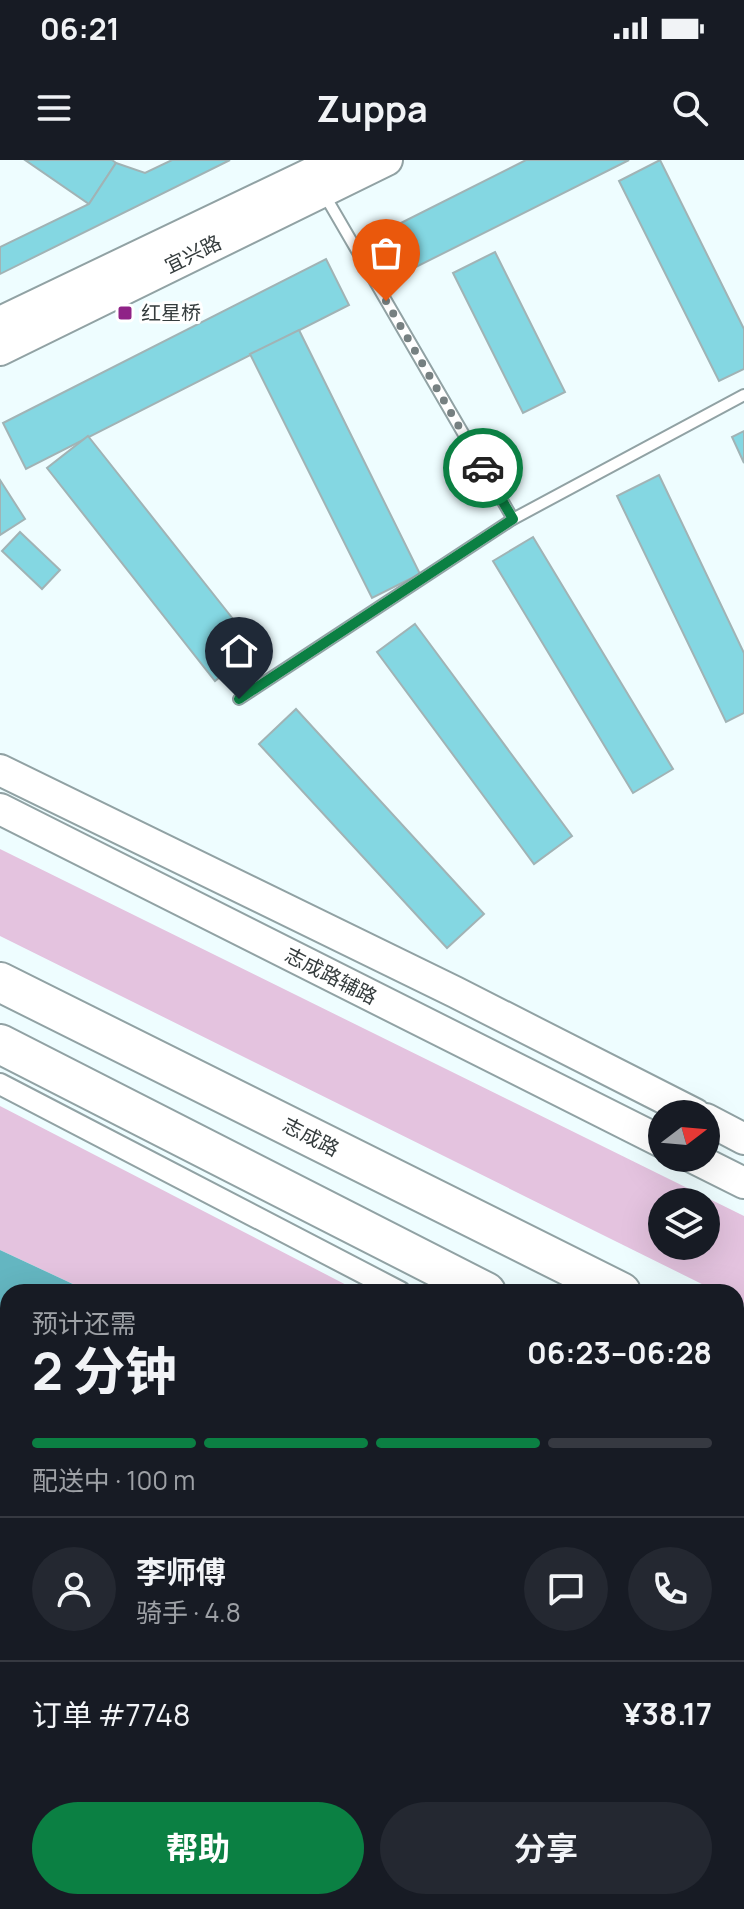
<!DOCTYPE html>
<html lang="zh">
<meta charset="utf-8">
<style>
body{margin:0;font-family:Manrope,"Noto Sans SC",sans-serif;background:#242831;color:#f1f3f6;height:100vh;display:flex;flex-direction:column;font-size:30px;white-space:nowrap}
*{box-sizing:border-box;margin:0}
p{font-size:26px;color:#9ea1a6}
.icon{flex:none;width:44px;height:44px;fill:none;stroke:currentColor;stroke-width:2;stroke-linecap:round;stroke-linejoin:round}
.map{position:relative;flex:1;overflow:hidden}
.sheet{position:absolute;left:0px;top:1124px;width:744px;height:626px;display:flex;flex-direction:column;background:#171b24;border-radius:24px 24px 0 0;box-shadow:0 8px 32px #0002}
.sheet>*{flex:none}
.needle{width:52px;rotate:74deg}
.controls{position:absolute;left:648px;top:940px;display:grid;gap:16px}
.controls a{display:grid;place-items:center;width:72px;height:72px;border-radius:50%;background:#171b24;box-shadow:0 8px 32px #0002;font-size:40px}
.pin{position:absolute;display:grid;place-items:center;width:68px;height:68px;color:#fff;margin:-82px -34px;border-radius:50% 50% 50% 0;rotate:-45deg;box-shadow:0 0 8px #0007}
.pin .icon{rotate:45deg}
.courier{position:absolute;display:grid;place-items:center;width:80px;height:80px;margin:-40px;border:6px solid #0b8043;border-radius:50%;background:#fff;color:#222;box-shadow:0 2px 10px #0007}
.summary em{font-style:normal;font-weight:700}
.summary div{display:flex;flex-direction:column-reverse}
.summary{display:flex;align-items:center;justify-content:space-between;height:136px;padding:0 32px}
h1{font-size:52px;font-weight:700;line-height:60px}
.bar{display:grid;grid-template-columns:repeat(4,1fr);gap:12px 8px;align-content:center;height:96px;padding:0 32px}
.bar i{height:10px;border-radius:6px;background:#363941}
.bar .on{background:#0b8043}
.bar p{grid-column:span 4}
.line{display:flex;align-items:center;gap:20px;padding:0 32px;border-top:2px solid #363941}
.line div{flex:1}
.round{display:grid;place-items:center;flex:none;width:84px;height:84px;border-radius:42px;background:#242831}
.primary-button{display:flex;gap:16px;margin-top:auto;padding:16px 32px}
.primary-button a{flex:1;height:92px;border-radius:48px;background:#0b8043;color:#fff;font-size:32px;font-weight:700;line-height:92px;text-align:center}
.primary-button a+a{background:#242831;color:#f1f3f6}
.status{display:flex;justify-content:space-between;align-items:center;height:56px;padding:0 40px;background:#171b24;direction:ltr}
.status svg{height:22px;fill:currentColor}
header{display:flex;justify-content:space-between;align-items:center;height:104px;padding:0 32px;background:#171b24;font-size:36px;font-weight:700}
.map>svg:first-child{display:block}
.green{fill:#e4c3df;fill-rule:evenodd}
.forest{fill:#e9b6e2}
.water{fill:#64b6c1}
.building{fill:#84d7e2;stroke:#a1b3b5;stroke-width:2}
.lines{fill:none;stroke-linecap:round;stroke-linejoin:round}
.lane-casing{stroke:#91a2a4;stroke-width:14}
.street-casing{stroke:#91a2a4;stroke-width:24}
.secondary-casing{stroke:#91a2a4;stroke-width:34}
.highway-casing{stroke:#91a2a4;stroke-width:42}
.lane{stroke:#fff;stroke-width:10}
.street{stroke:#fff;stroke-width:20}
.secondary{stroke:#fff;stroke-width:30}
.highway{stroke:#fff;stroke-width:38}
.done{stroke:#768081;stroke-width:8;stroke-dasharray:0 14.4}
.route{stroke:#0b8043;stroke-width:10}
.poi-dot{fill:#8f2387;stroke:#fff;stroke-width:3}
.labels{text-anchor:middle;stroke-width:6;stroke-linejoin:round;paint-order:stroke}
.street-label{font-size:20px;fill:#353c3d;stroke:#fff}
.poi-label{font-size:20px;fill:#353c3d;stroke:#fff;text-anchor:start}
</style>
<div class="status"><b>06:21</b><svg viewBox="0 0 49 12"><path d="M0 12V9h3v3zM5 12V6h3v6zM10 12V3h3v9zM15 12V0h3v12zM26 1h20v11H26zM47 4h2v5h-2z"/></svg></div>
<header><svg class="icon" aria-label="menu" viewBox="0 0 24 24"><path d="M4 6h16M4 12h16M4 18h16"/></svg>Zuppa<svg class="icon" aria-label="search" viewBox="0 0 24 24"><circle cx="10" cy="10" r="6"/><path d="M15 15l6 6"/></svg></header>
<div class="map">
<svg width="744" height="1749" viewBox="0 0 744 1749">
<rect width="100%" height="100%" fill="#eefdff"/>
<g class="green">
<path d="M0,689L744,1056V1145L736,1141V1132H718L0,776ZM662,1042H706V1086H662Z"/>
<polygon points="0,946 360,1132 90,1132 0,1090"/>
<polygon points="736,1328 744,1332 744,1452 736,1448"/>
</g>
<polygon class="forest" points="0,1622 8,1626 8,1742 233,1742 247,1749 0,1749"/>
<g class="water">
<polygon points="0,1090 90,1132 8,1132 8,1467 0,1463"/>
<polygon points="736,1448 744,1452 744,1749 571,1749 557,1742 736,1742"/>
</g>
<g class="building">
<polygon points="25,0 112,0 116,3 89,44"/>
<polygon points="172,0 230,0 0,114 0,87 89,44 116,3 145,13"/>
<polygon points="526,0 629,0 404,113 381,73"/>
<polygon points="660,0 744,169 744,209 719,221 619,21"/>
<polygon points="495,92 565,232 523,253 453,113"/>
<polygon points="326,99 349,145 26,309 3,263"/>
<polygon points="299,170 420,414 372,438 250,194"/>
<polygon points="744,271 744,303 732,277"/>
<polygon points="88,276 256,488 215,521 47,308"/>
<polygon points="659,315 744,493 744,553 726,562 617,336"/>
<polygon points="0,320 25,359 0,375"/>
<polygon points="20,372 60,410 42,429 2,391"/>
<polygon points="533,377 673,609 633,633 493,401"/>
<polygon points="415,464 572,676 534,704 377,492"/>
<polygon points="296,549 484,754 447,788 259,584"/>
</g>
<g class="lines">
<g class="lane-casing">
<g id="lane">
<polyline points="324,34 513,359"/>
<polyline points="239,539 513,359 744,235"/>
</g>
</g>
<g class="street-casing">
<g id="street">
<polyline points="0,924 400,1132"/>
<polyline points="736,1302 744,1306"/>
</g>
</g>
<g class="secondary-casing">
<g id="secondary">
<polyline points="0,162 339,0"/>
<polyline points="0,190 387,0"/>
<polyline points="0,610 455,832 695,954"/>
<polyline points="0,649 662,982"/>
<polyline points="706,959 744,979"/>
<polyline points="694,998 744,1023"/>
</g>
</g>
<g class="highway-casing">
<g id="highway">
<polyline points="0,822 621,1132"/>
<polyline points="0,884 486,1132"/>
<polyline points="736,1189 744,1193"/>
<polyline points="736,1261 744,1265"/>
</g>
</g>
<use href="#lane" class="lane"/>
<use href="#street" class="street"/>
<use href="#secondary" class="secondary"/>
<use href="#highway" class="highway"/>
</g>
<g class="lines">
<polyline class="done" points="386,141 483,308"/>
<polyline class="route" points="239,539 513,359 483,308"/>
</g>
<rect class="poi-dot" x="117" y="145" width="16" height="16" rx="4"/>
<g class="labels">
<g class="street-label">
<text transform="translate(193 94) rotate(-26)" y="7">宜兴路</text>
<text transform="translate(331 816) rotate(27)" y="7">志成路辅路</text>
<text transform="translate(311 977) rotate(27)" y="7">志成路</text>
</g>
<g class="poi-label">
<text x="141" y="160">红星桥</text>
</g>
</g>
</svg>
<div class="controls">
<a><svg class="needle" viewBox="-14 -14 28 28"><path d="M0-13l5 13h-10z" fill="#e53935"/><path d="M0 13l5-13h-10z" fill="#9ea1a6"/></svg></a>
<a><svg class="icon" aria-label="layers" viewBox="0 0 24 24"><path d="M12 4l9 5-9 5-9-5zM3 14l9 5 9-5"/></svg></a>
</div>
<div class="pin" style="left:386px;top:141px;background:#ea580c"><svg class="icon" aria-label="bag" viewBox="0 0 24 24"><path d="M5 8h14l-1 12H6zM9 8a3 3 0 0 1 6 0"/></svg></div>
<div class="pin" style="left:239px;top:539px;background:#1f2937"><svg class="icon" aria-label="home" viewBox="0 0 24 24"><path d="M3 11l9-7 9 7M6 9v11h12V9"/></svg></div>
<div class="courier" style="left:483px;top:308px"><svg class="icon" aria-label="car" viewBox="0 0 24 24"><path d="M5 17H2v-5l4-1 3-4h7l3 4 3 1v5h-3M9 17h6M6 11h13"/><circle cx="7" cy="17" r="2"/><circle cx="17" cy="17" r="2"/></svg></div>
<section class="sheet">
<div class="summary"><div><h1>2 分钟</h1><p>预计还需</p></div><em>06:23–06:28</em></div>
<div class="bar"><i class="on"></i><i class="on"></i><i class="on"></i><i></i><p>配送中 · 100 m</p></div>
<div class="line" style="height:144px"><a class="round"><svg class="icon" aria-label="person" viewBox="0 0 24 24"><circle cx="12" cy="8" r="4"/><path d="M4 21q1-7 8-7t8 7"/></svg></a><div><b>李师傅</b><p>骑手 · 4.8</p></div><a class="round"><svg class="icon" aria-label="chat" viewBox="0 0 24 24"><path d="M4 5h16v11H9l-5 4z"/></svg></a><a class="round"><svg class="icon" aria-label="phone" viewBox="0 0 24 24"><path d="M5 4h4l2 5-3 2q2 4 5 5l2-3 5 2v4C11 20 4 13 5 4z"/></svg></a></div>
<div class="line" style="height:104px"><div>订单 #7748</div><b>¥38.17</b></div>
<div class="primary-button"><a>帮助</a><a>分享</a></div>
</section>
</div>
